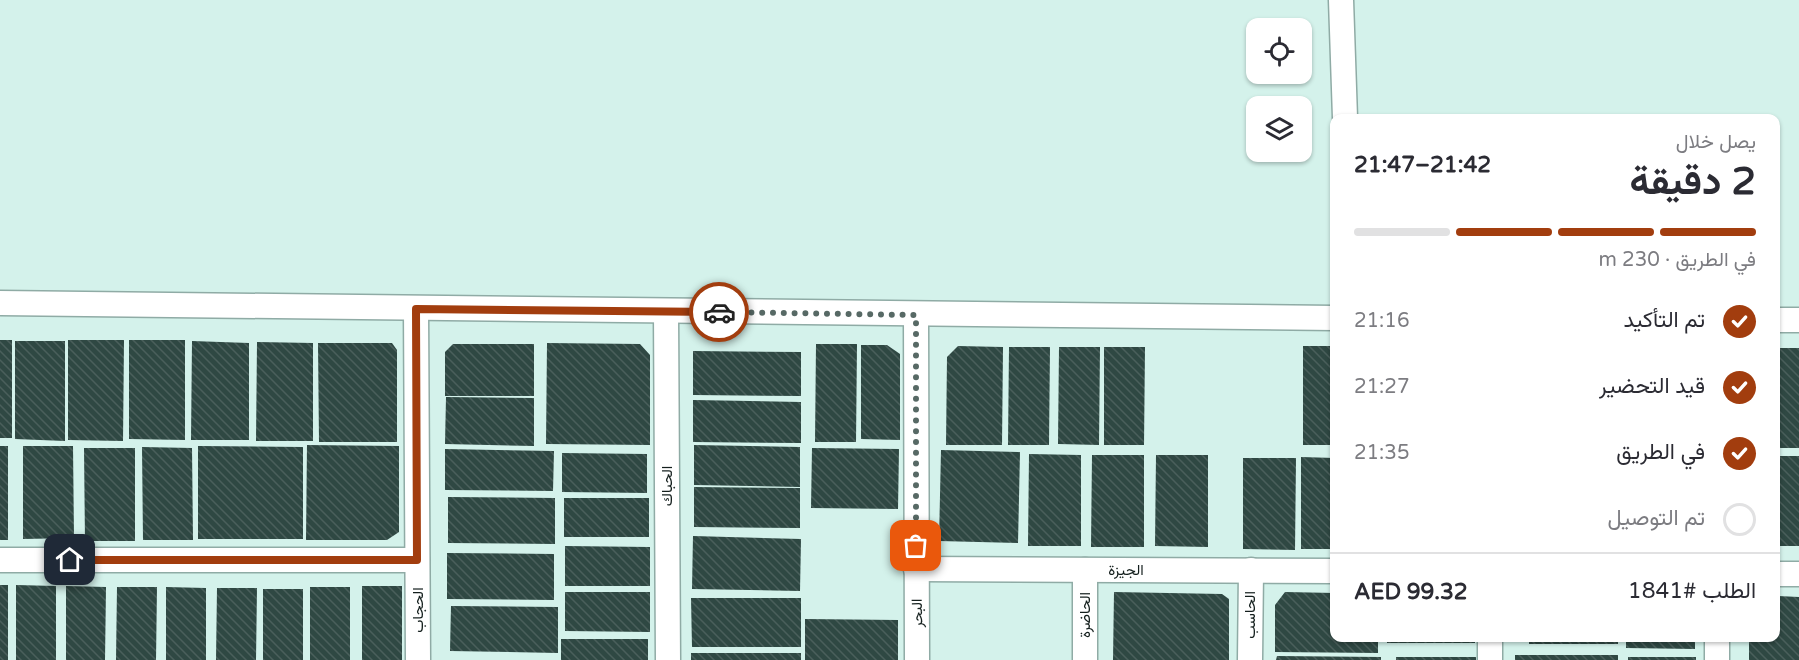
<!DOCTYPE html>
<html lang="ar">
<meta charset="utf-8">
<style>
body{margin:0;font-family:"Varela Round",Vazirmatn,sans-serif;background:#f2f2f3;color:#2b2b33;direction:rtl;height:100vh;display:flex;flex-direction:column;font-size:22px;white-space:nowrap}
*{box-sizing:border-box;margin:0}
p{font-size:20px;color:#7c7c81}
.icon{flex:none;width:33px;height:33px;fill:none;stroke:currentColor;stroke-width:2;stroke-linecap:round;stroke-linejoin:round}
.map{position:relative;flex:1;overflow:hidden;direction:ltr}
.details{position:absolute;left:1330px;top:114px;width:450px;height:528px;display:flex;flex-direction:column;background:#fff;border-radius:12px;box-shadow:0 2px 4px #0004;direction:rtl}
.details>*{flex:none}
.tools{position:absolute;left:1246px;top:18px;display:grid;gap:12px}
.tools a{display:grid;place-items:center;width:66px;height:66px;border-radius:12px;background:#fff;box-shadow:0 2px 4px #0004;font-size:30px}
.pin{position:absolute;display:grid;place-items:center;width:51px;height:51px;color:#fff;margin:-26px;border-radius:12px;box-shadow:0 3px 9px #0006}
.courier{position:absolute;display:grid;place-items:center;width:60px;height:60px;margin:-30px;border:4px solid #a23d0e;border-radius:50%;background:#fff;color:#222;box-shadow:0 2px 8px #0007}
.overview em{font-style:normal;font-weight:700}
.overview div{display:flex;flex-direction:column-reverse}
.overview{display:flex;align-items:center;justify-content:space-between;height:102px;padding:0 24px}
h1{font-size:39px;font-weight:700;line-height:45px}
.bar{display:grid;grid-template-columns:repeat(4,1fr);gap:9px 6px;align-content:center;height:72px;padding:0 24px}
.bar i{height:8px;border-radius:4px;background:#e1e1e2}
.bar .on{background:#a23d0e}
.bar p{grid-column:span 4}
.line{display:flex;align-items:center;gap:15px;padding:0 24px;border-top:2px solid #e1e1e2}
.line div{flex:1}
ol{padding:0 24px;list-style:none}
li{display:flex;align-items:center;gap:18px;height:66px}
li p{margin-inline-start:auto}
li .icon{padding:6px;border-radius:50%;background:#a23d0e;color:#fff;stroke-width:4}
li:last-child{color:#7c7c81}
li i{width:33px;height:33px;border:3px solid #e1e1e2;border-radius:50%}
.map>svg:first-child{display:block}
.building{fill:url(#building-back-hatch)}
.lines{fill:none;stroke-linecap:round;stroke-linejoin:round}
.street-casing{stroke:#8faba5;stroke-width:27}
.street{stroke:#fff;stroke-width:24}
.done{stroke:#576965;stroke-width:6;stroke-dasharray:0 10.8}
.route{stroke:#a23d0e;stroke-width:8}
.labels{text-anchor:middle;stroke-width:6;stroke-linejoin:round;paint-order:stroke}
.street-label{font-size:15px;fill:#141f1d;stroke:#fff}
</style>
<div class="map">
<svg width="1799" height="660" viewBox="0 0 1799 660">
<defs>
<pattern id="building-back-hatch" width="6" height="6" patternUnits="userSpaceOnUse" patternTransform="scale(1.5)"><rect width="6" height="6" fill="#2f4843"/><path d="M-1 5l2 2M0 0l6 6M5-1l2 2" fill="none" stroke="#4a5f5b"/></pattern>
</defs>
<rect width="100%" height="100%" fill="#d4f2eb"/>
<g class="building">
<rect x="0" y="340" width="12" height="98"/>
<polygon points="68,340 124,340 123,441 68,440"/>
<polygon points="129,340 185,340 185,440 129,439"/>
<polygon points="15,341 65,341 65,441 15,439"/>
<polygon points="192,341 249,343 249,440 191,440"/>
<polygon points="257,342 313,343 313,441 256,441"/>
<polygon points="318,343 392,343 397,350 397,442 319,442"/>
<polygon points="547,343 640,344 650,355 650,445 546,444"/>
<polygon points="453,344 534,344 534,396 445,396 445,352"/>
<polygon points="816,344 857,344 856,442 815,442"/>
<polygon points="861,345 887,345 900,354 900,440 861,439"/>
<polygon points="958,346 1003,347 1002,445 946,445 947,357"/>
<rect x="1303" y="346" width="32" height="99"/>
<polygon points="1009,347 1050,347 1049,445 1008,445"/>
<polygon points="1059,347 1100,347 1099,445 1058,444"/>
<polygon points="1104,347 1145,347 1144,445 1104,445"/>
<rect x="1776" y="348" width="23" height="100"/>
<polygon points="693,351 801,352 801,396 693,395"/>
<polygon points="446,397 534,398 534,446 445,444"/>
<polygon points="693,400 801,402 801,443 693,442"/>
<polygon points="307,445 399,446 399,532 387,540 306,540"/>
<polygon points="694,445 800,447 800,487 694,485"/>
<rect x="0" y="446" width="8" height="94"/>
<polygon points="23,446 73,446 74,538 23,539"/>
<polygon points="198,446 303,447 303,539 198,539"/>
<polygon points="142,447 192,448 193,540 143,540"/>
<polygon points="84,448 135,448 135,541 85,541"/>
<polygon points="812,448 899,449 898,509 811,508"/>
<polygon points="445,449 554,451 553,491 445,490"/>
<polygon points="941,450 1020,452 1018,543 939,541"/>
<polygon points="562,453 647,454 647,493 562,492"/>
<polygon points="1029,454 1081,455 1081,546 1028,546"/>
<polygon points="1092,455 1144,455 1144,547 1091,547"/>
<polygon points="1156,455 1208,455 1208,547 1155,546"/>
<rect x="1776" y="456" width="23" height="90"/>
<polygon points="1301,457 1335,458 1335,549 1301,549"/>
<polygon points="1243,458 1296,458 1295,550 1243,549"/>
<polygon points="694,487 800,488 800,528 694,527"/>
<polygon points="448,497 555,498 555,544 448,543"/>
<rect x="564" y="498" width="85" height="39"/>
<polygon points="693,536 801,539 800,591 692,589"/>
<polygon points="565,546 650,547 650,586 565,586"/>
<polygon points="447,553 554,554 554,600 447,599"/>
<rect x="0" y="585" width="8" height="75"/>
<polygon points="16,585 56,586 56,660 16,660"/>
<polygon points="66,586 106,587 105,660 66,660"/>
<rect x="362" y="586" width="40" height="74"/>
<polygon points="117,587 157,587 156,660 116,660"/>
<polygon points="166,587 206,588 206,660 166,660"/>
<rect x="310" y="587" width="40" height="73"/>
<polygon points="217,588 257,588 256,660 216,660"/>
<rect x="263" y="589" width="40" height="71"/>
<polygon points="565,592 650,592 650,632 565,631"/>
<polygon points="1114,592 1222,594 1229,599 1229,660 1113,660"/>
<polygon points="1285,592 1335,593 1335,638 1378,638 1378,653 1275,652 1275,605"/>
<polygon points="1776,596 1799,597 1799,660 1749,660 1749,638 1776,638"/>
<polygon points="691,598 801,598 801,647 692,647"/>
<polygon points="451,606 558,607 558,653 450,651"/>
<polygon points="805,619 898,620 898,660 805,660"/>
<rect x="1387" y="638" width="88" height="5"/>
<rect x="1529" y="638" width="89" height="6"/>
<polygon points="1626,638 1695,638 1695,649 1626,648"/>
<rect x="561" y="639" width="87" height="21"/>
<rect x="691" y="653" width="110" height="7"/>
<rect x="1515" y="655" width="103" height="5"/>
<polygon points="1277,656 1381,657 1381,660 1276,660"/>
<rect x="1396" y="657" width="80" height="3"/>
<rect x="1628" y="657" width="68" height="3"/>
</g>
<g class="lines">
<g class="street-casing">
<g id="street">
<polyline points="1341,0 1345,118"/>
<polyline points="0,303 1335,318"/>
<polyline points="416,309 418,660"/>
<polyline points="666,312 668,660"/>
<polyline points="916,315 917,660"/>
<polyline points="1776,320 1799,320"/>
<polyline points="0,560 417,560"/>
<polyline points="916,569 1335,571"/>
<polyline points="1776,574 1799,574"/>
<polyline points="1085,660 1085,570"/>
<polyline points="1250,660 1251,570"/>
<polyline points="1490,660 1490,638"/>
<polyline points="1717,660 1717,638"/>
</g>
</g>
<use href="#street" class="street"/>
</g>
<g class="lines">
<polyline class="done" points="719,312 916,315 916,546"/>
<polyline class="route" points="70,560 417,560 416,309 719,312"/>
</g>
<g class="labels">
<g class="street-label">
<text transform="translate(667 486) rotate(-90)" y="5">الحباك</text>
<text x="1126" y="575">الجيزة</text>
<text transform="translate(418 610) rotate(-90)" y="5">الحجاب</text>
<text transform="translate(917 613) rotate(-91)" y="5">البحر</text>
<text transform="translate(1085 615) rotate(-90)" y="5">الحاضرة</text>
<text transform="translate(1250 615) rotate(-90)" y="5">الحاسب</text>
</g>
</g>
</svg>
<div class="tools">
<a><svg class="icon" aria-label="locate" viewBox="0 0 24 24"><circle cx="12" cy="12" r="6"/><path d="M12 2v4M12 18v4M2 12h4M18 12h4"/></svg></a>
<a><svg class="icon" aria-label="layers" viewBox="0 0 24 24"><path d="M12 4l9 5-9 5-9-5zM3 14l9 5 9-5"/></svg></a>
</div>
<div class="pin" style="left:916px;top:546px;background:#ea580c"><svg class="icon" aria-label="bag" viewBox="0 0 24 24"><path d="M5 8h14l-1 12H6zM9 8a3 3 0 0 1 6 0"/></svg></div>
<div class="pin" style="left:70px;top:560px;background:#1f2937"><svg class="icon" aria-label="home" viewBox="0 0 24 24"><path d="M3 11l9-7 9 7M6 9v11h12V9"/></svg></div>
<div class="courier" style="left:719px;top:312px"><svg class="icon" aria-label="car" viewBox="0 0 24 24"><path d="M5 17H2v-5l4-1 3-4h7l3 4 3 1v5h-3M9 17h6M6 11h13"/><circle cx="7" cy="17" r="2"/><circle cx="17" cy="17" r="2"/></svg></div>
<section class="details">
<div class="overview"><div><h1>2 دقيقة</h1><p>يصل خلال</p></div><em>21:42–21:47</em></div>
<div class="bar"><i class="on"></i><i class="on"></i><i class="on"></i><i></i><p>في الطريق · 230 m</p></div>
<ol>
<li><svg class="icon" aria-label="check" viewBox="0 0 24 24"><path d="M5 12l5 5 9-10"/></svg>تم التأكيد<p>21:16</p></li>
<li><svg class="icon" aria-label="check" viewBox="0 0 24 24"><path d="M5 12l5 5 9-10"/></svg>قيد التحضير<p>21:27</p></li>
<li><svg class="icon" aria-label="check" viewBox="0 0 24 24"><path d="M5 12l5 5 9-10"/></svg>في الطريق<p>21:35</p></li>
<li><i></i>تم التوصيل</li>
</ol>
<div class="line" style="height:78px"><div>الطلب #1841</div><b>AED 99.32</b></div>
</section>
</div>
